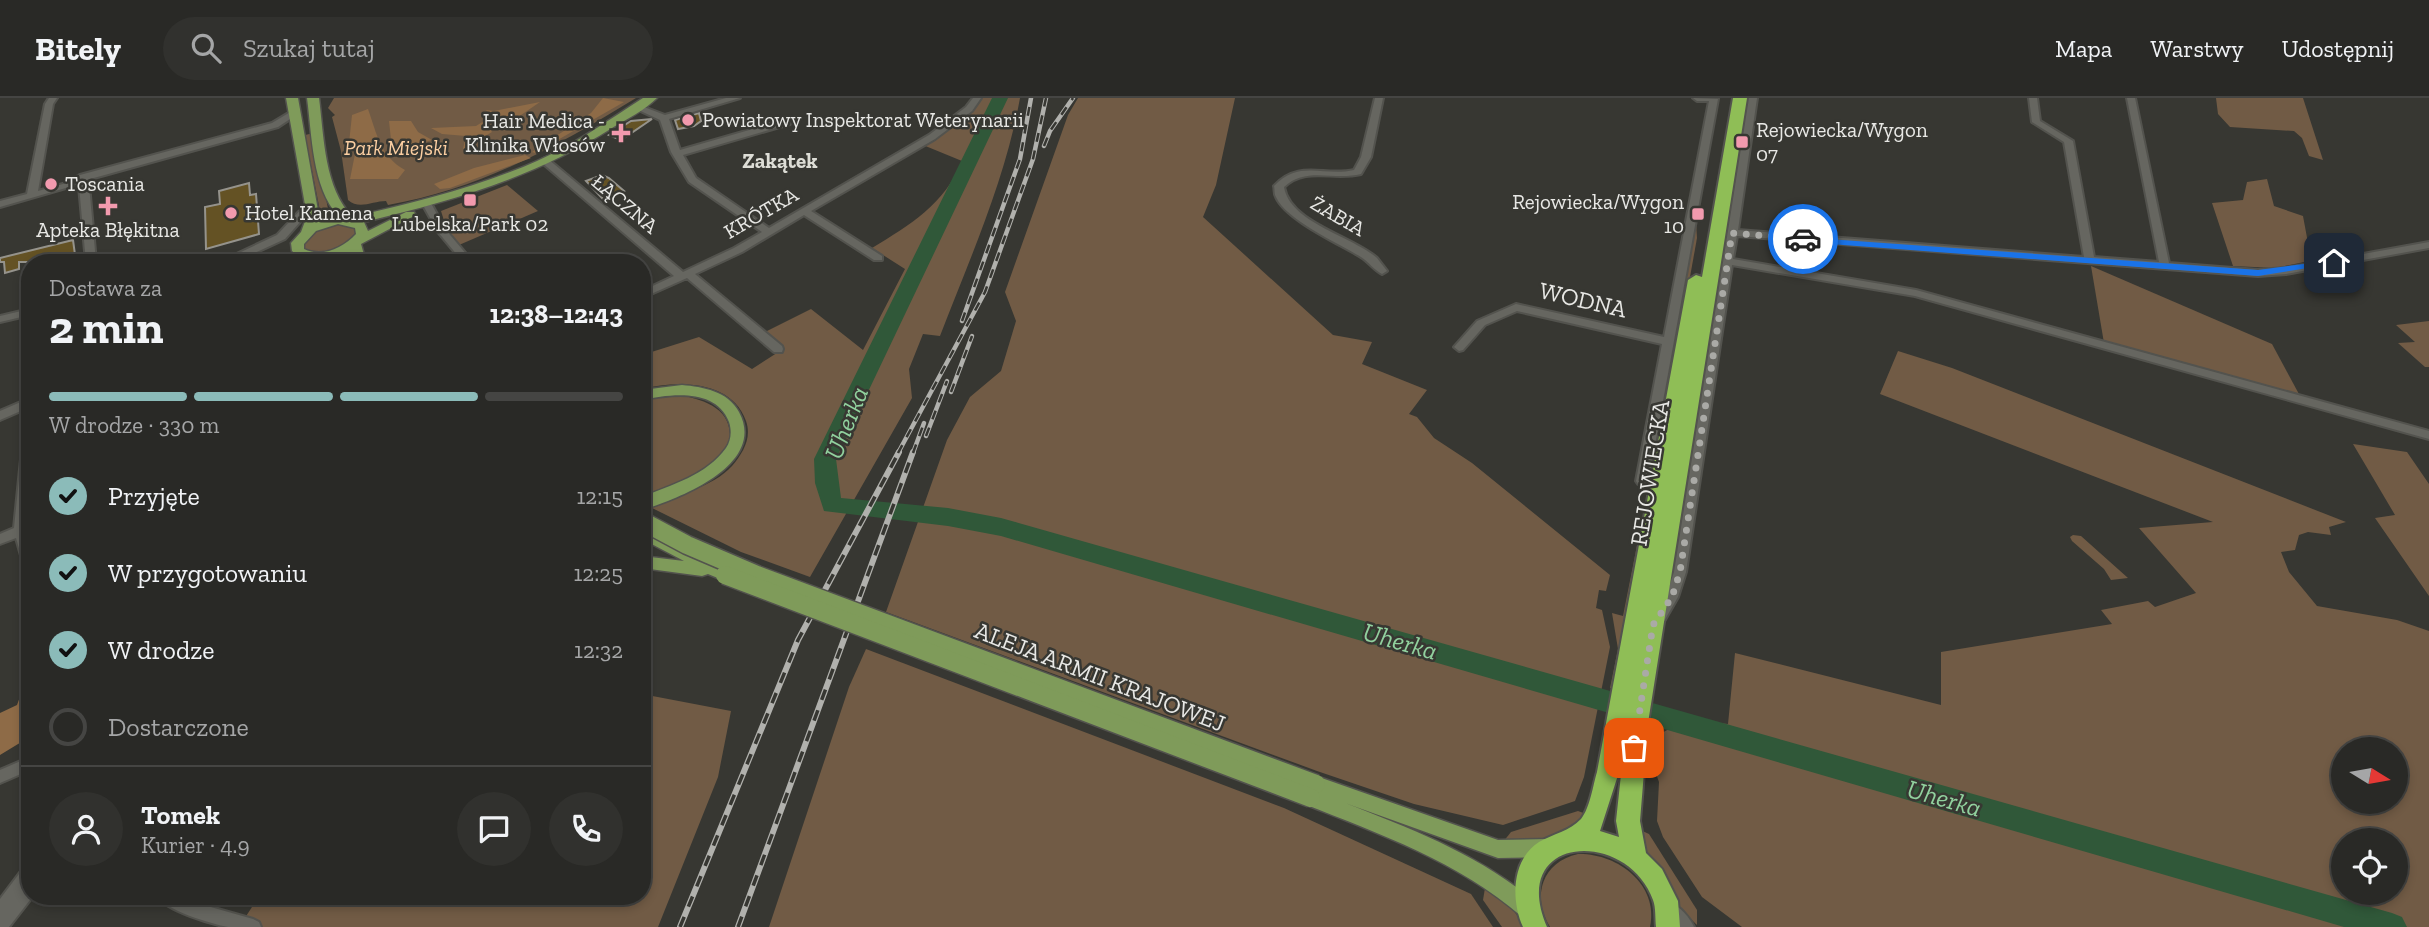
<!DOCTYPE html>
<html lang="pl">
<meta charset="utf-8">
<style>
body{margin:0;font-family:"Zilla Slab",serif;background:#31312e;color:#f1f3f6;height:100vh;display:flex;flex-direction:column;font-size:26px;white-space:nowrap}
*{box-sizing:border-box;margin:0}
p{font-size:23px;color:#a5a6a7}
.icon{flex:none;width:38px;height:38px;fill:none;stroke:currentColor;stroke-width:2;stroke-linecap:round;stroke-linejoin:round}
.map{position:relative;flex:1;overflow:hidden}
.panel{position:absolute;left:21px;top:156px;width:630px;height:651px;display:flex;flex-direction:column;background:#292926;border-radius:28px;box-shadow:0 4px 10px #0003,0 0 0 2px #454543}
.panel>*{flex:none}
.needle{width:46px;rotate:101deg}
.fabs{position:absolute;left:2331px;top:639px;display:grid;gap:14px}
.fabs a{display:grid;place-items:center;width:77px;height:77px;border-radius:50%;background:#292926;box-shadow:0 4px 10px #0003,0 0 0 2px #454543;font-size:35px}
.pin{position:absolute;display:grid;place-items:center;width:60px;height:60px;color:#fff;margin:-30px;border-radius:14px;box-shadow:0 4px 10px #0006}
.courier{position:absolute;display:grid;place-items:center;width:70px;height:70px;margin:-35px;border:5px solid #1a73e8;border-radius:50%;background:#fff;color:#222;box-shadow:0 2px 9px #0007}
.summary em{font-style:normal;font-weight:800}
.summary div{display:flex;flex-direction:column-reverse}
.summary{display:flex;align-items:center;justify-content:space-between;height:119px;padding:0 28px}
h1{font-size:46px;font-weight:800;line-height:52px}
.bar{display:grid;grid-template-columns:repeat(4,1fr);gap:10px 7px;align-content:center;height:84px;padding:0 28px}
.bar i{height:9px;border-radius:5px;background:#454543}
.bar .on{background:#8bbbb9}
.bar p{grid-column:span 4}
.line{display:flex;align-items:center;gap:18px;padding:0 28px;border-top:2px solid #454543}
.line div{flex:1}
.round{display:grid;place-items:center;flex:none;width:74px;height:74px;border-radius:37px;background:#31312e}
ol{padding:0 28px;list-style:none}
li{display:flex;align-items:center;gap:21px;height:77px}
li p{margin-inline-start:auto}
li .icon{padding:7px;border-radius:50%;background:#8bbbb9;color:#111;stroke-width:4}
li:last-child{color:#a5a6a7}
li i{width:38px;height:38px;border:4px solid #454543;border-radius:50%}
header{display:flex;align-items:center;gap:42px;box-sizing:border-box;height:98px;padding:0 35px;background:#292926;border-bottom:2px solid #454543}
header strong{font-size:33px}
nav{display:flex;gap:38px;margin-inline-start:auto;font-size:24px}
.search{width:490px;height:63px;background:#31312e;display:flex;align-items:center;gap:18px;box-sizing:border-box;padding:0 24px;border-radius:38px;color:#a5a6a7;font-size:26px}
.map>svg:first-child{display:block}
.green{fill:#715b45;fill-rule:evenodd}
.forest{fill:#8e6b47}
.lines{fill:none;stroke-linecap:round;stroke-linejoin:round}
.river{fill:#305839;fill-rule:evenodd}
.building{fill:#645224;stroke:#95938c;stroke-width:2}
.minor-casing{stroke:#53534e;stroke-width:4}
.major-casing{stroke:#53534e;stroke-width:3}
.highway-casing{stroke:#53534e;stroke-width:4}
.minor{fill:#666660;fill-rule:evenodd}
.major{fill:#7f9b5a;fill-rule:evenodd}
.highway{fill:#8fbe56;fill-rule:evenodd}
.rail-far1-casing{stroke:#b1b1ad;stroke-width:4.5}
.rail-casing{stroke:#b1b1ad;stroke-width:6}
.rail-far1{stroke:#373732;stroke-width:2.5;stroke-dasharray:9;stroke-linecap:butt}
.rail{stroke:#373732;stroke-width:3.5;stroke-dasharray:11;stroke-linecap:butt}
.major-bridge-casing{stroke:#53534e;stroke-width:21;stroke-linecap:butt}
.major-bridge{stroke:#7f9b5a;stroke-width:18}
.route{fill:#1a73e8}
.done{stroke:#aaaaa6;stroke-width:7;stroke-dasharray:0 12.6}
.poi-dot{fill:#f29aae;stroke:#373732;stroke-width:2.5}
.labels{text-anchor:middle;stroke-width:5;stroke-linejoin:round;paint-order:stroke}
.far-poi-label{font-size:21px;fill:#e8e8e5;stroke:#373732;text-anchor:start}
.far-park-label{font-size:21px;font-style:italic;fill:#fccfa2;stroke:#373732}
.far-neighbourhood-label{font-size:21px;font-weight:bold;fill:#ddddd6;stroke:#373732}
.far-street-label{font-size:21px;fill:#e8e8e5;stroke:#373732}
.street-label{font-size:24px;fill:#e8e8e5;stroke:#373732}
.water-label{font-size:26px;font-style:italic;fill:#91d19e;stroke:#373732}
</style>
<header>
<strong>Bitely</strong>
<div class="search"><svg class="icon" aria-label="search" viewBox="0 0 24 24"><circle cx="10" cy="10" r="6"/><path d="M15 15l6 6"/></svg>Szukaj tutaj</div>
<nav><a>Mapa</a><a>Warstwy</a><a>Udostępnij</a></nav>
</header>
<div class="map">
<svg width="2429" height="829" viewBox="0 0 2429 829">
<rect width="100%" height="100%" fill="#373732"/>
<g class="green">
<path d="M334,0H636C558,48 480,91 388,107L386,103C373,103 359,112 348,102L341,53L332,19L335,17L328,10Z"/>
<path d="M980,0H1020C1005,83 970,160 940,238L923,236L909,271L912,300L810,479L741,454L650,409C675,398 713,389 732,368C743,355 752,340 746,323C732,282 678,282 642,291V257L699,239L752,271L783,251L765,234L811,211L863,252L905,171L872,150C910,127 945,106 962,63L923,47Z"/>
<polygon points="1078,0 1235,0 1216,87 1203,119 1333,237 1372,244 1362,266 1427,292 1409,316 1417,319 1434,340 1472,365 1610,477 1606,493 1599,492 1596,510 1602,512 1610,549 1584,679 1575,703 1503,727 1414,706 1317,673 886,514 947,342 970,299 1001,273 1016,223 1005,194 1068,17"/>
<polygon points="2216,0 2303,0 2323,62 2309,58 2302,40 2294,33 2230,29 2218,16"/>
<polygon points="314,35 328,111 320,113 305,37"/>
<polygon points="2267,81 2274,108 2303,118 2308,145 2319,161 2275,170 2233,168 2212,105 2243,102 2247,84"/>
<polygon points="507,87 538,113 459,147 446,129 441,113"/>
<polygon points="1731,92 1735,93 1682,444 1670,492 1666,489"/>
<polygon points="1696,123 1697,140 1655,374 1649,379"/>
<path d="M337,125L356,130V139C339,149 324,161 304,151L303,144L310,135Z"/>
<polygon points="2091,168 2272,246 2300,298 2104,245"/>
<polygon points="2429,223 2429,269 2425,269 2398,245 2415,244 2396,227"/>
<path d="M1898,253L1952,270L2346,424L2329,429L2331,437L2308,434L2299,437L2295,452L2281,454L2289,474L2317,508L2397,522L2429,533V829H1742L1702,799L1663,739L1657,723L1659,684L1655,673L1659,660L1656,638L1686,622L1728,626L1735,555L1941,607V554L2112,526L2101,512L2148,503L2155,509L2196,495L2139,430L2213,424L1880,296ZM2396,651V704H2343V651ZM2396,742V794H2343V742Z"/>
<path d="M681,297C707,303 732,311 730,342C711,376 675,386 642,401V302Z"/>
<polygon points="2353,346 2407,354 2429,386 2429,498 2375,420 2395,417"/>
<polygon points="1648,392 1650,395 1614,591 1610,590 1618,551 1612,515 1623,518"/>
<polygon points="2073,437 2081,438 2128,480 2111,482 2104,471 2072,443 2070,439"/>
<polygon points="866,551 1284,710 1471,796 1493,829 769,829 849,589"/>
<polygon points="642,596 731,613 718,679 658,829 239,829 252,809 210,798 642,798"/>
<polygon points="1578,713 1586,716 1580,725 1535,747 1503,744 1511,734"/>
<path d="M1636,730L1649,736L1697,812V827C1669,801 1649,766 1636,730Z"/>
<path d="M1578,756C1617,755 1659,786 1650,829H1550C1531,798 1542,764 1578,756Z"/>
<polygon points="1485,790 1512,810 1525,829 1502,829 1483,802"/>
</g>
<g class="forest">
<polygon points="603,0 624,4 535,55 532,54 591,15"/>
<polygon points="540,4 502,30 486,12 494,13"/>
<path d="M368,11C377,36 380,58 405,72L398,81H350L356,51L349,45L352,17Z"/>
<polygon points="389,23 411,23 418,34 432,42 405,51 391,42"/>
<polygon points="484,23 492,34 463,51 466,38 442,36 431,30 476,28"/>
<polygon points="525,57 531,60 450,90 440,91 434,86 474,70"/>
<polygon points="30,591 30,631 26,634 23,643 0,657 0,615 17,607 21,596"/>
</g>
<g class="lines">
<polygon class="river" points="992,0 1008,0 836,361 841,400 948,410 1001,420 2392,815 2402,819 2407,829 2344,829 1001,438 948,428 824,413 815,385 814,361"/>
</g>
<g class="building">
<polygon points="699,15 701,23 694,28 678,31 675,22"/>
<polygon points="652,21 621,42 609,37 631,23"/>
<polygon points="602,77 609,80 624,93 603,101 586,83"/>
<polygon points="249,85 250,97 256,96 259,136 206,151 205,109 220,106 219,93"/>
<polygon points="73,142 76,164 19,164 19,171 5,175 4,164 0,164 0,160"/>
</g>
<g class="lines">
<g class="minor-casing">
<g id="minor">
<polygon points="49,0 57,0 53,6 38,93 63,86 80,77 272,25 292,13 299,15 278,29 83,83 89,87 96,164 86,164 79,88 76,87 0,109 0,103 27,96 45,6"/>
<polygon points="726,0 740,0 669,21 680,52 784,22 790,22 790,26 683,57 696,80 769,130 929,37 966,9 973,0 981,0 972,13 935,41 811,113 882,158 882,162 874,162 804,117 742,154 695,176 782,248 783,251 782,254 774,254 687,180 642,200 642,193 674,178 540,63 545,60 548,61 683,174 734,150 762,134 689,84 671,54 660,22 632,9 636,6 665,17"/>
<path d="M1375,0H1383L1371,59L1361,76C1333,83 1306,68 1284,89C1290,125 1352,138 1377,160C1380,164 1384,169 1387,173L1382,176C1374,172 1369,164 1361,159C1340,146 1286,122 1276,99C1274,96 1275,92 1274,88C1299,61 1324,79 1354,72L1361,59Z"/>
<polygon points="1693,0 1718,1 1649,380 1664,384 1666,387 1660,391 1638,386 1636,383 1662,246 1517,213 1485,227 1463,252 1459,253 1454,249 1477,223 1516,206 1664,239 1709,3 1697,3"/>
<polygon points="1749,0 1757,0 1738,132 2084,159 2064,44 2032,24 2029,0 2037,0 2040,23 2073,43 2094,159 2159,164 2127,0 2135,0 2169,165 2258,172 2286,170 2429,144 2429,150 2286,176 2258,178 1737,138 1733,161 1916,192 2429,333 2429,341 1915,198 1732,167 1686,474 1678,499 1663,525 1658,526 1653,525 1651,521 1666,498 1674,474"/>
<polygon points="311,103 316,106 285,141 235,164 226,164 226,161 277,137 308,104"/>
<polygon points="429,106 432,107 445,131 473,164 463,164 438,134 424,109"/>
<polygon points="308,155 312,156 312,160 275,164 244,164 249,161"/>
<polygon points="30,211 30,217 0,224 0,218"/>
<polygon points="30,300 30,309 0,322 0,313"/>
<polygon points="30,328 30,395 27,425 30,424 30,434 27,435 30,445 30,473 26,471 24,468 16,440 0,446 0,436 14,430 24,332"/>
<polygon points="30,659 30,672 0,685 0,672"/>
<polygon points="30,766 30,798 33,798 9,829 0,829 0,801 25,768"/>
<path d="M158,798H182L193,804L253,821L259,824L261,829C250,829 238,829 228,829C212,826 164,812 158,798Z"/>
<path d="M1670,805C1680,808 1690,820 1694,829H1675L1662,812L1664,807Z"/>
</g>
</g>
<g class="major-casing">
<g id="major">
<path d="M286,0H298L319,118L317,124L338,118C312,89 312,37 307,0H319C324,38 324,91 353,119C416,104 478,89 537,63C575,46 609,22 643,0H657C645,12 627,21 612,30C533,80 454,102 364,124L368,133L406,114H414L416,117L361,146L366,164H354L350,154C332,163 308,168 292,153L291,145L301,134L307,118ZM338,126L355,130L356,136C343,150 322,160 304,151V146L316,133Z"/>
<path d="M682,287C703,289 728,293 739,314C767,366 681,400 642,412V399C671,387 707,377 726,350C731,343 732,333 729,324C716,290 671,296 642,302V292Z"/>
<polygon points="642,428 731,472 733,477 731,482 725,483 708,476 702,478 642,470 642,458 684,463 642,441"/>
<path d="M1316,678L1498,742L1549,741L1556,744L1559,750L1556,756L1549,759L1498,760L1345,705C1412,731 1480,757 1535,804L1538,811L1535,818L1528,820L1521,818C1459,764 1380,736 1304,706L1302,700L1304,694L1310,692L1307,686L1309,680Z"/>
</g>
</g>
<g class="highway-casing">
<path id="highway" d="M1733,0H1747L1648,625L1640,723L1646,755L1662,771L1678,803L1680,829H1656C1655,820 1656,810 1653,802C1627,730 1507,736 1547,829H1523C1511,803 1511,762 1539,744C1553,736 1570,733 1581,721C1590,710 1593,687 1597,674L1688,182L1696,177L1702,179ZM1624,649L1616,723L1619,739L1600,733L1619,674Z"/>
</g>
<use href="#minor" class="minor"/>
<use href="#major" class="major"/>
<use href="#highway" class="highway"/>
<g class="rail-far1-casing">
<g id="rail-far1">
<polyline points="1044,48 1050,33 1073,0"/>
<polyline points="962,223 1020,61 1031,0"/>
<polyline points="951,294 972,238"/>
<polyline points="926,338 947,283"/>
<polyline points="898,355 985,194 1033,61 1046,0"/>
<polyline points="913,355 924,325"/>
</g>
</g>
<g class="rail-casing">
<g id="rail">
<polyline points="680,829 798,542 899,354"/>
<polyline points="738,829 913,354"/>
</g>
</g>
<use href="#rail-far1" class="rail-far1"/>
<use href="#rail" class="rail"/>
<g class="major-bridge-casing">
<g id="major-bridge">
<polyline points="642,423 687,447 757,477 1316,686"/>
<polyline points="725,477 1311,700"/>
</g>
</g>
<use href="#major-bridge" class="major-bridge"/>
</g>
<polygon class="route" points="1800,139 2258,172 2334,162 2339,165 2258,178 1803,144"/>
<g class="lines">
<polyline class="done" points="1634,650 1653,527 1672,499 1680,474 1732,135 1803,141"/>
</g>
<g class="poi-dot">
<circle cx="688" cy="22" r="7"/>
<path d="M617.5 24.5h7v7h7v7h-7v7h-7v-7h-7v-7h7z"/>
<rect x="1735" y="37" width="14" height="14" rx="3.5"/>
<circle cx="51" cy="86" r="7"/>
<rect x="463" y="95" width="14" height="14" rx="3.5"/>
<path d="M104.5 97.5h7v7h7v7h-7v7h-7v-7h-7v-7h7z"/>
<circle cx="231" cy="115" r="7"/>
<rect x="1691" y="109" width="14" height="14" rx="3.5"/>
</g>
<g class="labels">
<g class="far-poi-label">
<text x="702" y="29">Powiatowy Inspektorat Weterynarii</text>
<text x="605" y="30" text-anchor="end">Hair Medica -<tspan x="605" dy="24">Klinika Włosów</tspan></text>
<text x="1756" y="39">Rejowiecka/Wygon<tspan x="1756" dy="24">07</tspan></text>
<text x="65" y="93">Toscania</text>
<text x="1684" y="111" text-anchor="end">Rejowiecka/Wygon<tspan x="1684" dy="24">10</tspan></text>
<text x="245" y="122">Hotel Kamena</text>
<text x="470" y="133" text-anchor="middle">Lubelska/Park 02</text>
<text x="108" y="139" text-anchor="middle">Apteka Błękitna</text>
</g>
<g class="far-park-label">
<text x="396" y="57">Park Miejski</text>
</g>
<g class="far-neighbourhood-label">
<text x="780" y="70">Zakątek</text>
</g>
<g class="far-street-label">
<text transform="translate(625 106) rotate(40)" y="7">ŁĄCZNA</text>
<text transform="translate(761 115) rotate(-30)" y="7">KRÓTKA</text>
<text transform="translate(1338 118) rotate(30)" y="7">ŻABIA</text>
</g>
<g class="street-label">
<text transform="translate(1583 202) rotate(13)" y="8">WODNA</text>
<text transform="translate(1650 375) rotate(-81)" y="8">REJOWIECKA</text>
<text transform="translate(1100 579) rotate(21)" y="8">ALEJA ARMII KRAJOWEJ</text>
</g>
<g class="water-label">
<text transform="translate(846 325) rotate(-68)" y="9">Uherka</text>
<text transform="translate(1400 543) rotate(16)" y="9">Uherka</text>
<text transform="translate(1944 700) rotate(16)" y="9">Uherka</text>
</g>
</g>
</svg>
<div class="fabs">
<a><svg class="needle" viewBox="-14 -14 28 28"><path d="M0-13l5 13h-10z" fill="#e53935"/><path d="M0 13l5-13h-10z" fill="#a5a6a7"/></svg></a>
<a><svg class="icon" aria-label="locate" viewBox="0 0 24 24"><circle cx="12" cy="12" r="6"/><path d="M12 2v4M12 18v4M2 12h4M18 12h4"/></svg></a>
</div>
<div class="pin" style="left:1634px;top:650px;background:#ea580c"><svg class="icon" aria-label="bag" viewBox="0 0 24 24"><path d="M5 8h14l-1 12H6zM9 8a3 3 0 0 1 6 0"/></svg></div>
<div class="pin" style="left:2334px;top:165px;background:#1f2937"><svg class="icon" aria-label="home" viewBox="0 0 24 24"><path d="M3 11l9-7 9 7M6 9v11h12V9"/></svg></div>
<div class="courier" style="left:1803px;top:141px"><svg class="icon" aria-label="car" viewBox="0 0 24 24"><path d="M5 17H2v-5l4-1 3-4h7l3 4 3 1v5h-3M9 17h6M6 11h13"/><circle cx="7" cy="17" r="2"/><circle cx="17" cy="17" r="2"/></svg></div>
<section class="panel">
<div class="summary"><div><h1>2 min</h1><p>Dostawa za</p></div><em>12:38–12:43</em></div>
<div class="bar"><i class="on"></i><i class="on"></i><i class="on"></i><i></i><p>W drodze · 330 m</p></div>
<ol>
<li><svg class="icon" aria-label="check" viewBox="0 0 24 24"><path d="M5 12l5 5 9-10"/></svg>Przyjęte<p>12:15</p></li>
<li><svg class="icon" aria-label="check" viewBox="0 0 24 24"><path d="M5 12l5 5 9-10"/></svg>W przygotowaniu<p>12:25</p></li>
<li><svg class="icon" aria-label="check" viewBox="0 0 24 24"><path d="M5 12l5 5 9-10"/></svg>W drodze<p>12:32</p></li>
<li><i></i>Dostarczone</li>
</ol>
<div class="line" style="height:126px"><a class="round"><svg class="icon" aria-label="person" viewBox="0 0 24 24"><circle cx="12" cy="8" r="4"/><path d="M4 21q1-7 8-7t8 7"/></svg></a><div><b>Tomek</b><p>Kurier · 4.9</p></div><a class="round"><svg class="icon" aria-label="chat" viewBox="0 0 24 24"><path d="M4 5h16v11H9l-5 4z"/></svg></a><a class="round"><svg class="icon" aria-label="phone" viewBox="0 0 24 24"><path d="M5 4h4l2 5-3 2q2 4 5 5l2-3 5 2v4C11 20 4 13 5 4z"/></svg></a></div>
</section>
</div>
